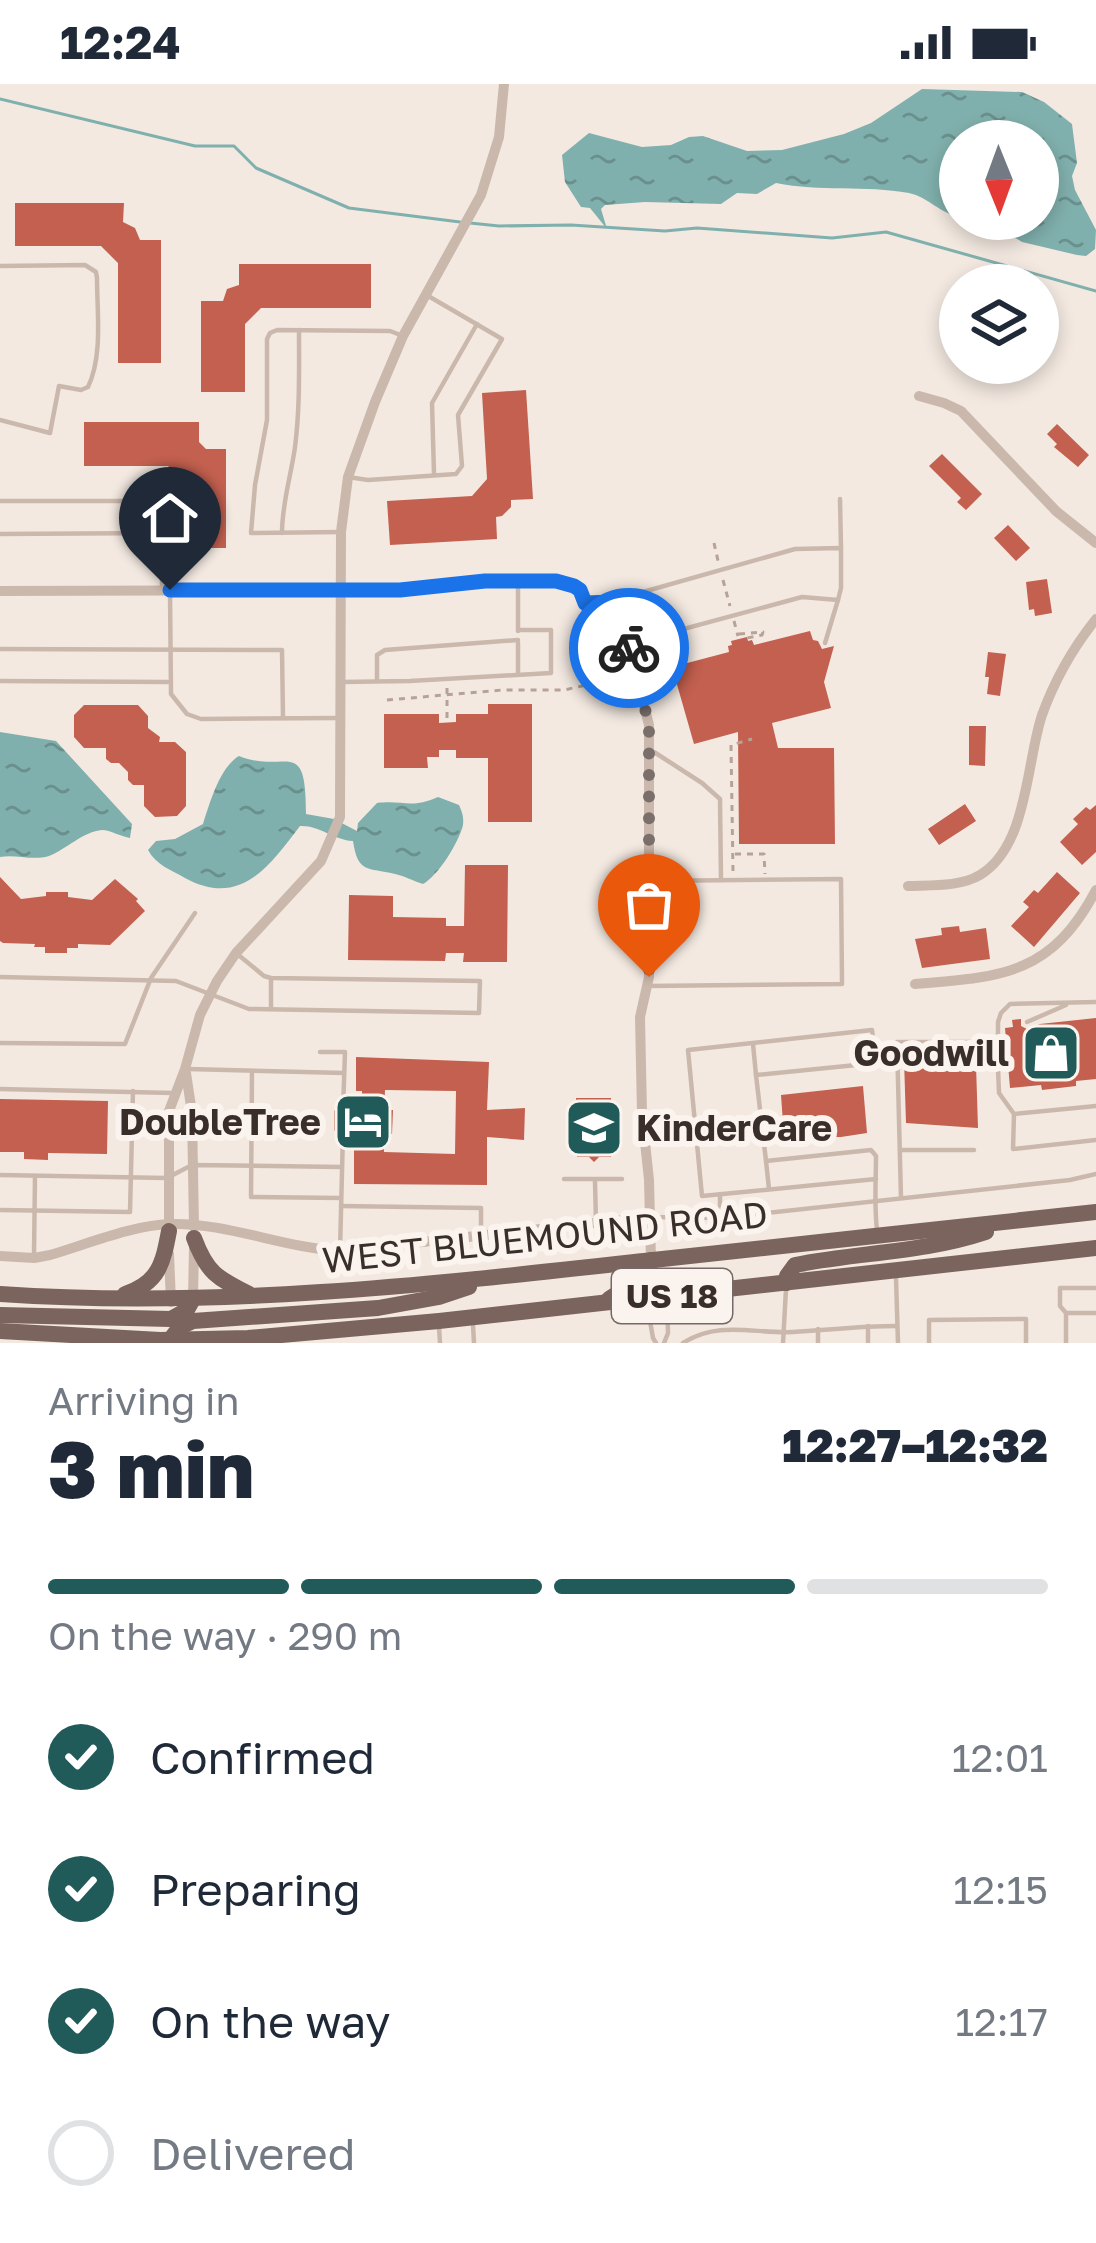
<!DOCTYPE html>
<meta charset="utf-8">
<style>
body{margin:0;font-family:"Golos Text",sans-serif;background:#f6f6f7;color:#1f2937;height:100vh;display:flex;flex-direction:column;font-size:45px;white-space:nowrap}
*{box-sizing:border-box;margin:0}
p{font-size:39px;color:#747a83}
.icon{flex:none;width:66px;height:66px;fill:none;stroke:currentColor;stroke-width:2;stroke-linecap:round;stroke-linejoin:round}
.map{position:relative;height:1259px;overflow:hidden}
.drawer{display:flex;flex-direction:column;background:#fff;flex:1}
.drawer>*{flex:none}
.needle{width:78px;rotate:179deg}
.tools{position:absolute;left:939px;top:36px;display:grid;gap:24px}
.tools a{display:grid;place-items:center;width:120px;height:120px;border-radius:50%;background:#fff;box-shadow:0 6px 18px #0003;font-size:60px}
.pin{position:absolute;display:grid;place-items:center;width:102px;height:102px;color:#fff;margin:-123px -51px;border-radius:50% 50% 50% 0;rotate:-45deg;box-shadow:0 0 12px #0007}
.pin .icon{rotate:45deg}
.courier{position:absolute;display:grid;place-items:center;width:120px;height:120px;margin:-60px;border:9px solid #1a73e8;border-radius:50%;background:#fff;color:#222;box-shadow:0 3px 15px #0007}
.head em{font-style:normal;font-weight:800}
.head div{display:flex;flex-direction:column-reverse}
.head{display:flex;align-items:center;justify-content:space-between;height:204px;padding:0 48px}
h1{font-size:78px;font-weight:800;line-height:90px}
.bar{display:grid;grid-template-columns:repeat(4,1fr);gap:18px 12px;align-content:center;height:144px;padding:0 48px}
.bar i{height:15px;border-radius:9px;background:#e0e1e3}
.bar .selected{background:#215b59}
.bar p{grid-column:span 4}
ol{padding:0 48px;list-style:none}
li{display:flex;align-items:center;gap:36px;height:132px}
li p{margin-inline-start:auto}
li .icon{padding:12px;border-radius:50%;background:#215b59;color:#fff;stroke-width:4}
li:last-child{color:#747a83}
li i{width:66px;height:66px;border:6px solid #e0e1e3;border-radius:50%}
.status{display:flex;justify-content:space-between;align-items:center;height:84px;padding:0 60px;background:#fff;direction:ltr}
.status svg{height:33px;fill:currentColor}
.map>svg:first-child{display:block}
.water{fill:url(#water-ripples)}
.lines{fill:none;stroke-linecap:round;stroke-linejoin:round}
.stream{stroke:#80b0ad;stroke-width:3}
.building{fill:#c3604f;fill-rule:evenodd}
.path{stroke:#b7a297;stroke-width:3;stroke-dasharray:6 6;stroke-linecap:butt}
.service{stroke:#cbb8ac;stroke-width:4.5}
.minor{stroke:#cbb8ac;stroke-width:10}
.primary{stroke:#7b645d;stroke-width:16}
.done{stroke:#7b6f6b;stroke-width:12;stroke-dasharray:0 21.6}
.route{stroke:#1a73e8;stroke-width:15}
.labels{text-anchor:middle;stroke-width:12;stroke-linejoin:round;paint-order:stroke}
.shield{fill:#faf3ee;stroke:#746966;stroke-width:3}
.shield-label{font-size:33px;font-weight:bold;fill:#3a2e2b}
.poi-label{font-size:36px;font-weight:bold;fill:#3a2e2b;stroke:#faf3ee;text-anchor:end}
.street-label{font-size:36px;fill:#3a2e2b;stroke:#faf3ee}
</style>
<div class="status"><b>12:24</b><svg viewBox="0 0 49 12"><path d="M0 12V9h3v3zM5 12V6h3v6zM10 12V3h3v9zM15 12V0h3v12zM26 1h20v11H26zM47 4h2v5h-2z"/></svg></div>
<div class="map">
<svg width="1096" height="1259" viewBox="0 0 1096 1259">
<defs>
<pattern id="water-ripples" width="26" height="14" patternUnits="userSpaceOnUse" patternTransform="scale(3)"><rect width="26" height="14" fill="#80b0ad"/><path d="M2 4q2-2 4 0t4 0M15 11q2-2 4 0t4 0" fill="none" stroke="#6a908d"/></pattern>
</defs>
<rect width="100%" height="100%" fill="#f3e9e1"/>
<g class="water">
<path d="M922,5L1022,8L1044,18L1072,40L1077,79L1072,92L1075,106L1096,146L1095,165L1086,172L1077,171L1022,158L991,139L969,135H1038V57H960V133C941,130 928,113 909,109C865,101 820,108 776,99L757,110L737,109L721,120L645,118L605,121L601,125L607,145L590,124L581,123L565,98L562,71L589,49L642,63L671,61L689,53L703,52L747,67L782,66L844,50L871,39Z"/>
<path d="M0,648L56,657L132,740L130,754C122,753 110,746 102,746C84,747 65,766 49,772C32,777 16,770 0,773Z"/>
<path d="M239,672C287,691 306,650 306,730L334,735L357,747L358,739L377,719C404,716 411,725 438,713L459,721C462,728 464,732 463,741C459,758 438,792 423,800C413,797 405,792 395,790C367,783 358,790 353,757C334,756 319,741 300,742C269,783 240,824 185,794C171,786 156,781 148,766L156,757L175,755L203,740C210,718 220,683 239,672Z"/>
</g>
<g class="lines">
<g class="stream">
<polyline points="0,15 195,62 234,62 256,84 349,124 460,138"/>
<polyline points="470,139 499,142 571,141 665,147 697,144 832,154 886,148 1096,207"/>
</g>
</g>
<g class="building">
<polygon points="15,119 124,119 123,138 135,144 140,156 161,156 161,279 118,279 118,179 101,162 15,162"/>
<polygon points="239,180 371,180 371,224 261,224 245,240 245,308 201,308 201,217 223,217 227,205 239,201"/>
<polygon points="526,306 533,415 511,416 511,423 502,432 496,433 497,455 390,461 387,417 472,412 487,395 482,309"/>
<polygon points="84,338 199,338 199,358 206,365 226,365 226,464 182,464 182,397 168,382 84,382"/>
<polygon points="1057,340 1089,371 1078,383 1054,363 1057,360 1047,350"/>
<polygon points="942,370 982,410 966,426 957,418 961,414 929,382"/>
<polygon points="1008,441 1030,464 1016,477 994,454"/>
<polygon points="1047,495 1052,529 1035,532 1034,525 1029,526 1026,498"/>
<polygon points="810,547 813,556 818,557 822,565 834,562 824,598 831,624 772,639 778,664 834,664 835,760 739,760 738,648 694,660 672,583 729,568 728,562 732,561 731,557 747,553 748,557 752,556 754,561"/>
<polygon points="988,568 1006,570 1000,612 987,610 989,593 985,593"/>
<polygon points="488,620 532,620 532,738 488,738 488,674 456,674 456,666 439,666 439,673 427,673 428,684 384,684 384,630 439,630 439,639 456,638 456,630 488,630"/>
<polygon points="84,621 138,621 148,632 148,644 160,653 159,658 175,658 186,668 186,722 177,732 155,733 144,722 144,701 133,701 128,696 128,688 119,679 111,679 106,675 106,664 84,664 74,653 74,631"/>
<polygon points="969,642 986,642 985,682 969,681"/>
<polygon points="965,720 976,737 939,761 928,745"/>
<polygon points="1096,721 1096,768 1082,781 1060,758 1078,740 1073,735 1086,723 1090,726"/>
<polygon points="465,781 508,781 507,878 463,878 464,869 446,869 445,877 348,876 349,811 393,812 393,833 446,834 446,842 464,842"/>
<polygon points="1057,788 1080,809 1034,863 1011,842 1029,823 1023,818 1034,806 1038,809"/>
<polygon points="0,793 21,815 46,812 46,808 68,808 68,813 92,816 115,795 138,815 136,817 145,827 110,861 78,860 78,864 67,864 67,869 45,869 45,863 34,863 35,860 3,859 0,857"/>
<polygon points="959,842 960,848 986,844 990,875 922,884 915,855 942,851 941,844"/>
<polygon points="1096,934 1096,995 1076,997 1076,1002 1042,1006 1041,1001 1010,1004 1005,944 1013,943 1012,936 1021,935 1021,942 1027,945 1040,940"/>
<path d="M356,973L489,978L487,1026L525,1024L524,1056L487,1053V1101L354,1100V1066H361V1048H350L344,1041L334,1047V1026L344,1033L350,1026H362V1007H356ZM385,1006L456,1007L455,1070L384,1068V1050H392L393,1026H384Z"/>
<polygon points="904,975 941,975 941,978 953,978 953,981 976,981 978,1044 906,1039"/>
<polygon points="863,1002 867,1049 841,1053 830,1053 830,1049 800,1052 790,1061 784,1061 778,1055 777,1047 783,1039 781,1011"/>
<polygon points="576,1014 611,1014 611,1073 599,1073 594,1078 589,1073 577,1073"/>
<polygon points="0,1015 108,1017 107,1070 48,1069 48,1076 24,1075 24,1068 0,1068"/>
</g>
<g class="lines">
<g class="path">
<polyline points="714,459 719,481"/>
<polyline points="723,496 730,522"/>
<polyline points="734,537 738,552"/>
<polyline points="739,550 763,548 762,551 747,554"/>
<polyline points="447,604 447,638"/>
<polyline points="387,616 502,606 564,606 591,600 621,611 631,610"/>
<polyline points="735,770 764,770 765,790"/>
<polyline points="733,787 731,661 752,655"/>
</g>
<g class="service">
<path d="M0,182L85,181L96,188L97,194C97,228 103,272 88,303L81,306L59,302L50,349L0,336"/>
<polyline points="434,390 432,319 477,240"/>
<polyline points="348,393 368,396 456,390 462,382 458,331 502,255 430,213"/>
<polyline points="840,415 841,464"/>
<polyline points="0,417 162,417 162,507"/>
<polyline points="341,448 251,449 255,401 267,336 267,255 270,249 277,246 390,247 403,252"/>
<path d="M282,449C282,419 291,392 295,363C300,324 299,285 299,246"/>
<polyline points="0,450 162,449"/>
<polyline points="518,499 518,547"/>
<polyline points="170,507 171,610 187,630 201,635 338,634"/>
<polyline points="618,515 795,465 841,464 841,504 838,516 802,513 628,560"/>
<polyline points="518,559 518,589"/>
<polyline points="825,559 838,516"/>
<polyline points="0,565 282,566 283,634"/>
<polyline points="377,596 377,571 385,566 518,556"/>
<polyline points="0,597 168,598"/>
<polyline points="341,598 410,597 551,589 551,546 518,546"/>
<polyline points="654,668 702,699 720,715 721,796"/>
<polyline points="0,893 176,897 249,925 479,929 480,897 271,894 264,892 236,869"/>
<polyline points="647,902 842,900 841,795 649,797"/>
<polyline points="1096,918 1010,920 1001,929 998,938 998,984 999,1009 1014,1030 1013,1065 1096,1056"/>
<polyline points="271,925 271,895"/>
<polyline points="1027,938 1066,921"/>
<polyline points="0,959 125,960 151,894 195,829"/>
<polyline points="753,960 756,991"/>
<polyline points="320,968 345,968 343,1026"/>
<polyline points="188,985 344,989"/>
<polyline points="252,987 251,1113 341,1114"/>
<polyline points="0,1005 173,1009"/>
<polyline points="1014,1030 1096,1022"/>
<polyline points="900,1066 974,1066"/>
<polyline points="766,1077 769,1105"/>
<polyline points="0,1091 167,1094 192,1081 342,1083"/>
<polyline points="564,1095 622,1095"/>
<path d="M876,1095L702,1112L688,966L872,946L876,979L756,991L766,1077L871,1066L876,1072C876,1097 874,1121 877,1146"/>
<polyline points="595,1097 596,1139"/>
<polyline points="901,1114 897,958 975,958"/>
<polyline points="341,1122 481,1124 481,1152"/>
<polyline points="0,1126 130,1128 133,1007"/>
<polyline points="650,1133 720,1134 1070,1096 1096,1090"/>
<polyline points="720,1134 720,1110"/>
<polyline points="340,1167 343,1048"/>
<polyline points="34,1170 35,1092"/>
<polyline points="896,1194 898,1259"/>
<polyline points="647,1220 653,1254 656,1259"/>
<polyline points="1066,1229 1096,1229"/>
<polyline points="473,1241 474,1259"/>
<polyline points="868,1242 868,1259"/>
<polyline points="439,1243 440,1259"/>
<polyline points="818,1245 818,1259"/>
<polyline points="664,1259 668,1249 667,1217"/>
<path d="M683,1259C718,1236 755,1250 793,1248C828,1246 861,1242 896,1242"/>
<polyline points="783,1259 786,1205"/>
<polyline points="929,1259 929,1236 1026,1235 1026,1259"/>
<polyline points="1066,1259 1066,1229 1060,1222 1060,1204 1096,1204"/>
</g>
<g class="minor">
<polyline points="919,312 944,319 961,327 1056,427 1096,459"/>
<path d="M0,507L400,506L485,498L556,497C612,504 561,567 628,560"/>
<polyline points="585,519 615,518 619,524 649,641 649,893 640,933 642,1030 649,1096 651,1176"/>
<path d="M908,802C931,801 960,803 980,791C1028,762 1026,679 1042,631C1055,595 1072,565 1096,535"/>
<path d="M915,900C1002,893 1051,891 1096,806"/>
<polyline points="186,989 192,1029 194,1143"/>
<polyline points="169,1152 169,1027 185,985 200,931 217,897 236,869 321,777 340,733 341,448 348,393 375,318 403,252 481,111 499,53 504,0"/>
<polyline points="169,1170 171,1218"/>
<path d="M0,1172L34,1174L50,1171C87,1160 133,1141 170,1140C225,1138 284,1164 340,1167L650,1133"/>
<polyline points="193,1215 194,1162"/>
</g>
<g class="primary">
<path d="M194,1154C207,1189 217,1194 249,1210"/>
<path d="M786,1199L787,1192L795,1181C860,1168 923,1169 986,1148"/>
<path d="M0,1210C220,1225 435,1200 653,1176C801,1159 948,1145 1096,1128"/>
<path d="M125,1210C159,1199 163,1179 169,1147"/>
<path d="M609,1215C626,1203 647,1198 651,1176"/>
<polyline points="0,1231 171,1235 187,1226 193,1215"/>
<polyline points="0,1247 160,1256 248,1254 439,1237 1096,1164"/>
<polyline points="170,1256 180,1243 193,1237 378,1224 439,1213 469,1203"/>
</g>
</g>
<g class="lines">
<polyline class="done" points="629,564 649,640 649,893"/>
<polyline class="route" points="170,506 400,506 485,497 556,497 574,502 580,506 585,519 615,518 620,524 629,564"/>
</g>
<defs>
<g id="shop-square" transform="scale(3)"><rect x="-9" y="-9" width="18" height="18" rx="4" fill="#215b59" stroke="#faf3ee"/><path d="M-5-2.5h2.3a2.7 3.5 0 0 1 5.4 0H5L5.5 6h-11ZM-1.5-2.5h3a1.5 2.3 0 0 0-3 0Z" fill="#fff"/></g>
<g id="hotel-square" transform="scale(3)"><rect x="-9" y="-9" width="18" height="18" rx="4" fill="#215b59" stroke="#faf3ee"/><path d="M-6-4.5h1.5V1H6V5H4.5V3h-9V5H-6ZM-4 0a1.8 1.8 0 1 1 3.6 0ZM.5 0V-2.5h3Q6-2.5 6 0Z" fill="#fff"/></g>
<g id="school-square" transform="scale(3)"><rect x="-9" y="-9" width="18" height="18" rx="4" fill="#215b59" stroke="#faf3ee"/><path d="M0-5L7-2L0 1L-7-2ZM-4 1L0 2.5L4 1V4Q0 6-4 4Z" fill="#fff"/></g>
</defs>
<g fill-rule="evenodd">
<use href="#shop-square" x="1051" y="969"/>
<use href="#hotel-square" x="363" y="1038"/>
<use href="#school-square" x="594" y="1044"/>
</g>
<g class="labels">
<rect class="shield" x="612" y="1185" width="120" height="54" rx="9"/>
<g class="shield-label">
<text x="672" y="1224">US 18</text>
</g>
<g class="poi-label">
<text x="1009" y="982">Goodwill</text>
<text x="321" y="1051">DoubleTree</text>
<text x="636" y="1057" text-anchor="start">KinderCare</text>
</g>
<g class="street-label">
<text transform="translate(545 1153) rotate(-6)" y="13">WEST BLUEMOUND ROAD</text>
</g>
</g>
</svg>
<div class="tools">
<a><svg class="needle" viewBox="-14 -14 28 28"><path d="M0-13l5 13h-10z" fill="#e53935"/><path d="M0 13l5-13h-10z" fill="#747a83"/></svg></a>
<a><svg class="icon" aria-label="layers" viewBox="0 0 24 24"><path d="M12 4l9 5-9 5-9-5zM3 14l9 5 9-5"/></svg></a>
</div>
<div class="pin" style="left:649px;top:893px;background:#ea580c"><svg class="icon" aria-label="bag" viewBox="0 0 24 24"><path d="M5 8h14l-1 12H6zM9 8a3 3 0 0 1 6 0"/></svg></div>
<div class="pin" style="left:170px;top:506px;background:#1f2937"><svg class="icon" aria-label="home" viewBox="0 0 24 24"><path d="M3 11l9-7 9 7M6 9v11h12V9"/></svg></div>
<div class="courier" style="left:629px;top:564px"><svg class="icon" aria-label="bike" viewBox="0 0 24 24"><circle cx="6" cy="16" r="4"/><circle cx="18" cy="16" r="4"/><path d="M6 16l4-8h5l3 8M10 8l3 8H6M13 5h3"/></svg></div>
</div>
<section class="drawer">
<div class="head"><div><h1>3 min</h1><p>Arriving in</p></div><em>12:27–12:32</em></div>
<div class="bar"><i class="selected"></i><i class="selected"></i><i class="selected"></i><i></i><p>On the way · 290 m</p></div>
<ol>
<li><svg class="icon" aria-label="check" viewBox="0 0 24 24"><path d="M5 12l5 5 9-10"/></svg>Confirmed<p>12:01</p></li>
<li><svg class="icon" aria-label="check" viewBox="0 0 24 24"><path d="M5 12l5 5 9-10"/></svg>Preparing<p>12:15</p></li>
<li><svg class="icon" aria-label="check" viewBox="0 0 24 24"><path d="M5 12l5 5 9-10"/></svg>On the way<p>12:17</p></li>
<li><i></i>Delivered</li>
</ol>
</section>
